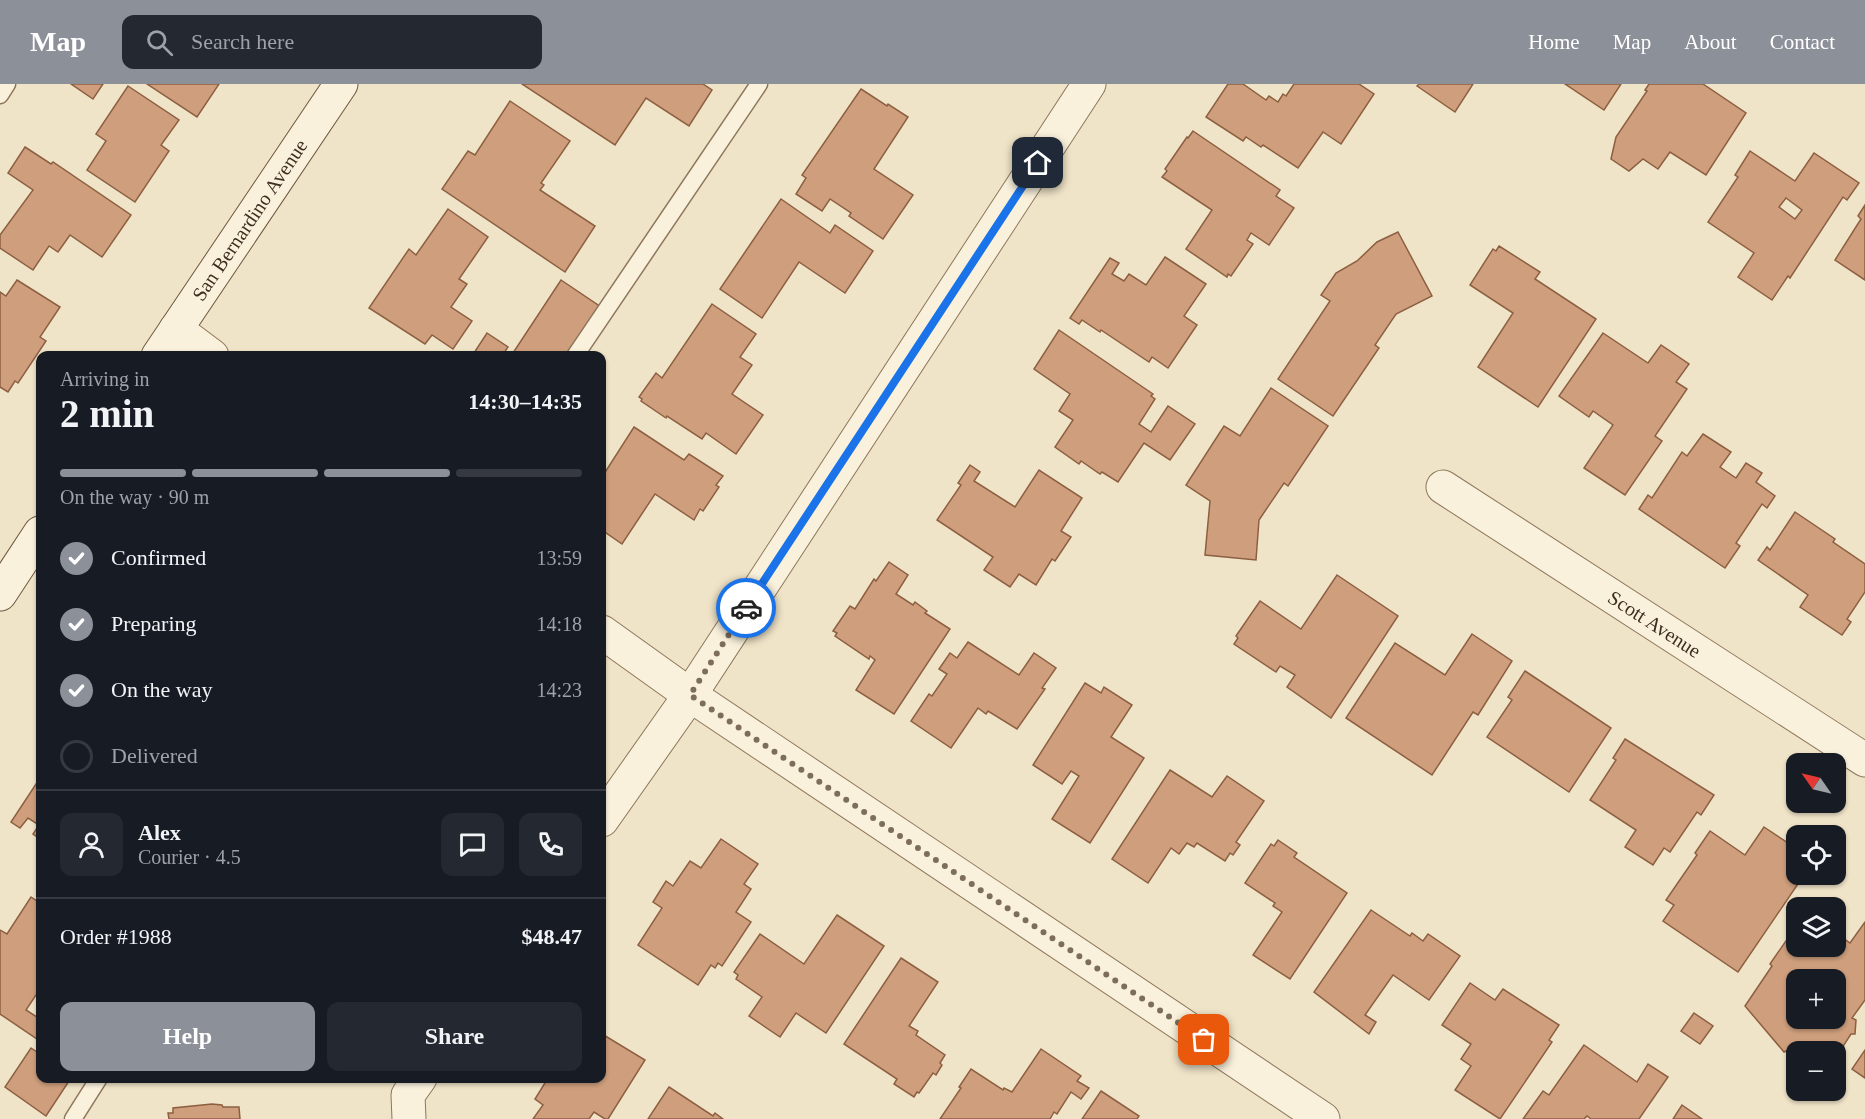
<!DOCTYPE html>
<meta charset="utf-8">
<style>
body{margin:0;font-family:"Times New Roman",serif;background:#242831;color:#f1f3f6;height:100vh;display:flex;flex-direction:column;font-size:22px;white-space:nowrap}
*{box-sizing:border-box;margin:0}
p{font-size:20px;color:#9ea1a6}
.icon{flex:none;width:33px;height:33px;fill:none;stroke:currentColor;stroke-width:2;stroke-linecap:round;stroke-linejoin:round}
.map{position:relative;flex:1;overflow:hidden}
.details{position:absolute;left:36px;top:267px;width:570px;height:732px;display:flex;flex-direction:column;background:#171b24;border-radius:12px;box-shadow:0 2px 4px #0004}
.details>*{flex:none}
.needle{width:39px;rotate:304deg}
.buttons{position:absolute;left:1786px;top:669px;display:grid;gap:12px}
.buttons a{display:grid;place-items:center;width:60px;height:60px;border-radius:12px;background:#171b24;box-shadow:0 2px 4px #0004;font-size:30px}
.pin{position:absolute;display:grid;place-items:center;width:51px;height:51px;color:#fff;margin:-26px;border-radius:12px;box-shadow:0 3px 9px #0006}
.courier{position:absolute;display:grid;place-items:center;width:60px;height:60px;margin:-30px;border:4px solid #1a73e8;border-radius:50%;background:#fff;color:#222;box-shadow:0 2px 8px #0007}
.head em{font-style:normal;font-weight:800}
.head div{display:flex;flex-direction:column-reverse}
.head{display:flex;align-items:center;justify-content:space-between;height:102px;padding:0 24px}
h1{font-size:39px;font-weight:800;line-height:45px}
.bar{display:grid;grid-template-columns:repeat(4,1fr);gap:9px 6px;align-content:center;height:72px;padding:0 24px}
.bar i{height:8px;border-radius:4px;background:#363941}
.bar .on{background:#8c9099}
.bar p{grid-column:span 4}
.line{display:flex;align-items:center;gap:15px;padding:0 24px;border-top:2px solid #363941}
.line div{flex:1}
.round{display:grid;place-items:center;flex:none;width:63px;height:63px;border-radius:12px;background:#242831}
ol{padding:0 24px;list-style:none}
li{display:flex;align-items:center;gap:18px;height:66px}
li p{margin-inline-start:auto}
li .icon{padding:6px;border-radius:50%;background:#8c9099;color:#fff;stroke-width:4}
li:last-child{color:#9ea1a6}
li i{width:33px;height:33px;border:3px solid #363941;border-radius:50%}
.action{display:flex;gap:12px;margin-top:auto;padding:12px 24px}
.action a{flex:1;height:69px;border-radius:12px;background:#8c9099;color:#fff;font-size:24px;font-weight:800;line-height:69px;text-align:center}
.action a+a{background:#242831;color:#f1f3f6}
header{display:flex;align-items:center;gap:36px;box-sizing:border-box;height:84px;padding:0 30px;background:#8c9099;color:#fff}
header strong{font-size:28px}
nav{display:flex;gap:33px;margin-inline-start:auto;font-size:21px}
.search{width:420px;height:54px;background:#242831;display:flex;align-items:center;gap:15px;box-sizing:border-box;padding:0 21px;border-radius:12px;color:#9ea1a6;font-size:22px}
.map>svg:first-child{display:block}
.building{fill:#cf9f7d;stroke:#8d5f41;stroke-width:1.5;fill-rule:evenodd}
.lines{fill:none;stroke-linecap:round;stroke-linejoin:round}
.lane-casing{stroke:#8d765c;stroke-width:19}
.street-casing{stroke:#8d765c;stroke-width:35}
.secondary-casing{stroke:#6f573f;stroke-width:35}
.lane{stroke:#faf1dc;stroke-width:16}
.street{stroke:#faf1dc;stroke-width:33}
.secondary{stroke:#faf1dc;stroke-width:33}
.done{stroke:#7c6e5b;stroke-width:6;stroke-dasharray:0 10.8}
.route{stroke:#1a73e8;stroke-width:8}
.labels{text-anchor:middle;stroke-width:4.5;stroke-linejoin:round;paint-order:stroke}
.street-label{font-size:20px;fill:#3d2e20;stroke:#f7eed8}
</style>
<header>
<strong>Map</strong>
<div class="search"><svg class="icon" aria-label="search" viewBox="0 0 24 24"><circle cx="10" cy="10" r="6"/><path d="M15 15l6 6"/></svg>Search here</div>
<nav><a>Home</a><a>Map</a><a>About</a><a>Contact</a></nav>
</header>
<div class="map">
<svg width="1865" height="1035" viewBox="0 0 1865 1035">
<rect width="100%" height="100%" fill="#f0e4c8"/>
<g class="building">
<polygon points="71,0 103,0 93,15"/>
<polygon points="147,0 219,0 197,33"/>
<polygon points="522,0 703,0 712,6 689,42 646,14 615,61"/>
<polygon points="1228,0 1243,0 1266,16 1269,12 1278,18 1283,10 1286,12 1294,0 1359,0 1374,10 1341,60 1323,48 1298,84 1263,61 1261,63 1246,53 1243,57 1206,33"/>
<polygon points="1419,0 1473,0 1455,28 1417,2"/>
<polygon points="1565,0 1621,0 1604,26"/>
<polygon points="1649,0 1703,0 1746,29 1706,91 1670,68 1658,85 1643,75 1629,87 1611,75 1616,53 1647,7 1645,6"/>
<polygon points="128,2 179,36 161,61 169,67 135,118 87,86 106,57 96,50"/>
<polygon points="861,5 887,22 888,20 908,33 874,85 913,111 883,155 849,132 851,129 830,115 822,127 796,110 806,94 802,91"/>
<polygon points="510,17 570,57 541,99 544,101 540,106 595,142 565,188 442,105 468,67 475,71"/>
<polygon points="1193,47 1280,106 1276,112 1294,124 1269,161 1251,149 1247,156 1253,160 1231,192 1228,190 1227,193 1186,165 1212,126 1162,93 1167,87 1165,85 1187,53 1188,54"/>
<polygon points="25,63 51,80 53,78 131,131 102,173 70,151 58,168 49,162 33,186 0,164 0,151 33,106 8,89"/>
<path d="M1750,67L1795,97L1814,69L1859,99L1847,116L1843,113L1790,194L1788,192L1772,216L1738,193L1754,169L1708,138L1738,93L1735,91ZM1786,114L1802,126L1795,135L1779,123Z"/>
<polygon points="781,115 830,149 835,141 873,167 845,209 799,178 762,234 720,205"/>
<polygon points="1865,121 1865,196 1835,176 1861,135 1858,132"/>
<polygon points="448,125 488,153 459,195 467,200 451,223 472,237 453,265 432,251 425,260 369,224 409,165 416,171"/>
<polygon points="1398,148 1432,212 1396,230 1375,261 1379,264 1333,332 1278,295 1330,217 1321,211 1336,189 1357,177 1377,158"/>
<polygon points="1499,162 1540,188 1535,195 1596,235 1538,323 1478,283 1513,229 1470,201 1493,165 1496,167"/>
<polygon points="1165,173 1206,200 1184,232 1197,241 1168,284 1152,273 1149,278 1101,246 1100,248 1082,236 1079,240 1070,234 1110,174 1119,179 1112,190 1124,197 1129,190 1146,201"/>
<polygon points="17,196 60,223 40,253 46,257 18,299 15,297 8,308 0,303 0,208 6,212"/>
<polygon points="561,196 601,223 570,272 511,272"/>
<polygon points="712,220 756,250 740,273 752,281 732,310 763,331 736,370 706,349 702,355 667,332 666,334 641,317 642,315 639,313 656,289 662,294"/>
<polygon points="1059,246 1153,310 1151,312 1155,315 1139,340 1151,348 1168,322 1195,340 1170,376 1144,359 1118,398 1102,388 1100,390 1081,377 1079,380 1055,363 1073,336 1059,327 1070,310 1034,285"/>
<polygon points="487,249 508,263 502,272 472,272"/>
<polygon points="1603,249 1648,279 1661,261 1689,280 1676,298 1687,305 1655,352 1662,357 1625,411 1584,384 1613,341 1593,327 1589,333 1559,312"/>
<polygon points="1271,304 1328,342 1288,402 1284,399 1259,436 1256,476 1205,471 1210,417 1186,401 1224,342 1240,352"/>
<polygon points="634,343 684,376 689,370 723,392 716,401 719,403 703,427 700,425 694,436 655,410 622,460 602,446 602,393"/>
<polygon points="1703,350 1731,368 1720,383 1736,394 1746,379 1762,389 1756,398 1775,412 1767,424 1762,420 1736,459 1740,462 1725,484 1639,425 1648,411 1652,414 1682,368 1687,372"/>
<polygon points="970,381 980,388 974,397 1015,423 1039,386 1082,414 1061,447 1071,453 1055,477 1052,475 1036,501 1019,490 1010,503 984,486 993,473 937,436 961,401 958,399"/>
<polygon points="1795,428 1835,455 1833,458 1865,480 1865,508 1847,535 1851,538 1842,551 1800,523 1808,511 1758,476 1767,463 1770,466"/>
<polygon points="889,478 908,491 896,510 913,521 915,518 927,527 925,529 950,545 894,630 856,606 875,576 870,572 869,575 835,552 837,549 833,547 850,522 855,525 874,495 876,497"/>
<polygon points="1337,491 1398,532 1331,634 1287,603 1295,591 1280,582 1276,588 1234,560 1238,554 1236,552 1260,517 1301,545"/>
<polygon points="1472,550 1512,577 1478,631 1473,628 1432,691 1346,634 1395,559 1445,591"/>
<polygon points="968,558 1019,591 1034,569 1056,584 1042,604 1045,605 1017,645 988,627 986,630 978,624 951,664 911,637 929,610 932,612 947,590 939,585 950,569 957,574"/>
<polygon points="1525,587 1611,644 1569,708 1487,653 1512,616 1508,613"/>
<polygon points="1085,599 1101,609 1104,603 1132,621 1111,653 1144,674 1090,759 1052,735 1079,692 1071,687 1062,700 1033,681"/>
<polygon points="1625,655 1714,711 1701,731 1697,728 1670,768 1664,764 1653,781 1625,763 1636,746 1590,716 1616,676 1613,674"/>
<polygon points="1170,686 1212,713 1227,692 1264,717 1236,758 1240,761 1233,771 1230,769 1225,777 1197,759 1194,763 1187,759 1179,770 1171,764 1148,799 1112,775"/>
<polygon points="40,694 40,755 33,750 39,741 28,734 20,744 11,738"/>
<polygon points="1764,743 1797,765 1797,790 1808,790 1806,792 1804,791 1738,888 1663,837 1674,821 1666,816 1697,771 1695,769 1710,747 1745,771"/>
<polygon points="721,755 758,780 744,800 751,805 736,828 751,838 722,882 718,879 715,884 711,881 698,901 638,861 662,824 653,818 666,797 673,802 690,777 701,784"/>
<polygon points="1278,756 1297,769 1294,773 1347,809 1290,895 1253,871 1282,828 1273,822 1275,819 1245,799 1271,760 1274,762"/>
<polygon points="31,813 40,819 40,905 26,926 40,935 40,957 0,930 0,846 7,850"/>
<polygon points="1371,826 1410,852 1412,849 1423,857 1428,850 1460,872 1429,916 1393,891 1365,931 1376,938 1369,950 1314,908"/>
<polygon points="837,831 884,862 826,949 796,929 780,953 749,932 762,913 736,895 738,891 734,888 760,850 804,880"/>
<path d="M1865,838V916L1852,934L1856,936L1855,950H1851L1842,964L1833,968H1810L1800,961L1784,968L1745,922L1772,882L1770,880L1797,841V862H1836V849L1850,859ZM1797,896H1836V934H1797Z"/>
<polygon points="901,874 938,898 909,942 918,947 916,951 945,971 940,979 942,981 936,991 933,989 919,1009 917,1008 914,1013 894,1000 897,995 844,960"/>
<polygon points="1470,899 1495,916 1503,905 1559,941 1549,956 1552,958 1500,1035 1455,1006 1471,982 1461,975 1471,960 1442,941"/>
<polygon points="1694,929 1713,942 1700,960 1681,947"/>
<polygon points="602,950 645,976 608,1035 605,1035 594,1028 589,1035 533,1035 543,1021 535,1015 548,994 602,994"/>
<polygon points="1584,961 1637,998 1648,980 1668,993 1639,1035 1591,1035 1587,1032 1584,1035 1523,1035 1543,1007 1549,1011"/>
<polygon points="31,964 40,970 40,994 71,994 46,1032 5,1003"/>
<polygon points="1041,965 1081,992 1077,997 1089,1004 1081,1015 1071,1008 1057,1030 1054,1028 1050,1035 940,1035 961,1004 959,1003 971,985 1003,1006 1004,1004 1012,1008"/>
<polygon points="1865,966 1865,994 1852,985"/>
<polygon points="669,1003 713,1032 715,1029 723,1035 648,1035"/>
<polygon points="1101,1007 1139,1032 1137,1035 1082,1035"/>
<polygon points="212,1020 222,1021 223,1023 239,1023 240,1035 169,1035 168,1029 173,1029 173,1024"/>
<polygon points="1682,1021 1702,1035 1673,1035"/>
</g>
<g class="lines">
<g class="lane-casing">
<g id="lane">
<polyline points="0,11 7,0"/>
<polyline points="575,272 759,0"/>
<polyline points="73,1035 99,994"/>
</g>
</g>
<g class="street-casing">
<g id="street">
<polyline points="176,245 212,272"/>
<path id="s1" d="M1443,403L1865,676"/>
<polyline points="602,548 690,611 1323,1035"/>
<polyline points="602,736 690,611 1089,0"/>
<polyline points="409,1035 408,1011 420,994"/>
</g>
</g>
<g class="secondary-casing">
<g id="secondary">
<path id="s2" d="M158,272L341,0"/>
<polyline points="0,510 40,449"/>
</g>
</g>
<use href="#lane" class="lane"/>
<use href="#street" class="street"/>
<use href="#secondary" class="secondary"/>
</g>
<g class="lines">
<polyline class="done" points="746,524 690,611 1204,956"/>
<polyline class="route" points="746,524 1038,79"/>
</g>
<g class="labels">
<g class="street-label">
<text dy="7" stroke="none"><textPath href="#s2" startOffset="164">San Bernardino Avenue</textPath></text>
<text dy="7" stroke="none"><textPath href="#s1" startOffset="252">Scott Avenue</textPath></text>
</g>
</g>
</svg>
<div class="buttons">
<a><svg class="needle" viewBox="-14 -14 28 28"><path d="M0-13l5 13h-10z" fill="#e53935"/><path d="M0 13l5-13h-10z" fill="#9ea1a6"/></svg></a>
<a><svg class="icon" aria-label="locate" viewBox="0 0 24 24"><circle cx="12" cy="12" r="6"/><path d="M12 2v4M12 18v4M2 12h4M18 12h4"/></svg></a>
<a><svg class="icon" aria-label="layers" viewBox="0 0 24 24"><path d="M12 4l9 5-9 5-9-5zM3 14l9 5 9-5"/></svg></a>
<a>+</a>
<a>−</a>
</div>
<div class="pin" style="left:1204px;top:956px;background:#ea580c"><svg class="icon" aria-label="bag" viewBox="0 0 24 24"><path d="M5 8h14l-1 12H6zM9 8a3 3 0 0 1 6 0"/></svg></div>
<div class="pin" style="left:1038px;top:79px;background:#1f2937"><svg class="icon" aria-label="home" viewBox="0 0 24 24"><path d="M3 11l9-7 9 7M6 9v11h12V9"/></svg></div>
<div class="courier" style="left:746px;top:524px"><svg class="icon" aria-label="car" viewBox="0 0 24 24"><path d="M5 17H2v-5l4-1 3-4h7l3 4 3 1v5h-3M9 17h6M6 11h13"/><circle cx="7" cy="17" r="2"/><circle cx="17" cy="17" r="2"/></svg></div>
<section class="details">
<div class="head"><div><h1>2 min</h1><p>Arriving in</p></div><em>14:30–14:35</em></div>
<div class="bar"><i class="on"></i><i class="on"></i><i class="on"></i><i></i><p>On the way · 90 m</p></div>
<ol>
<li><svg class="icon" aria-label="check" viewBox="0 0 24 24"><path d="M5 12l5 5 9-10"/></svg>Confirmed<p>13:59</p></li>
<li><svg class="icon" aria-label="check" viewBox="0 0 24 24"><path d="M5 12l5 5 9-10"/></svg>Preparing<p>14:18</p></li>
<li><svg class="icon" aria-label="check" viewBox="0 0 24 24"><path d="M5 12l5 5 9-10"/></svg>On the way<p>14:23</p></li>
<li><i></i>Delivered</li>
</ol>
<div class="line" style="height:108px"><a class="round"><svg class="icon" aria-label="person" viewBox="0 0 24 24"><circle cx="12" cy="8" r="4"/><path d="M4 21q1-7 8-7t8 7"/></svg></a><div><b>Alex</b><p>Courier · 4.5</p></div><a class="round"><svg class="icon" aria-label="chat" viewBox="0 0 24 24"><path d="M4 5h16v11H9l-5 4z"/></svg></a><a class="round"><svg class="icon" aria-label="phone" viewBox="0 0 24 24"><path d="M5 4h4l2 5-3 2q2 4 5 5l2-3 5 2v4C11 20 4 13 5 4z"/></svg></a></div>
<div class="line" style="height:78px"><div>Order #1988</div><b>$48.47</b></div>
<div class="action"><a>Help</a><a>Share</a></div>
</section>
</div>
